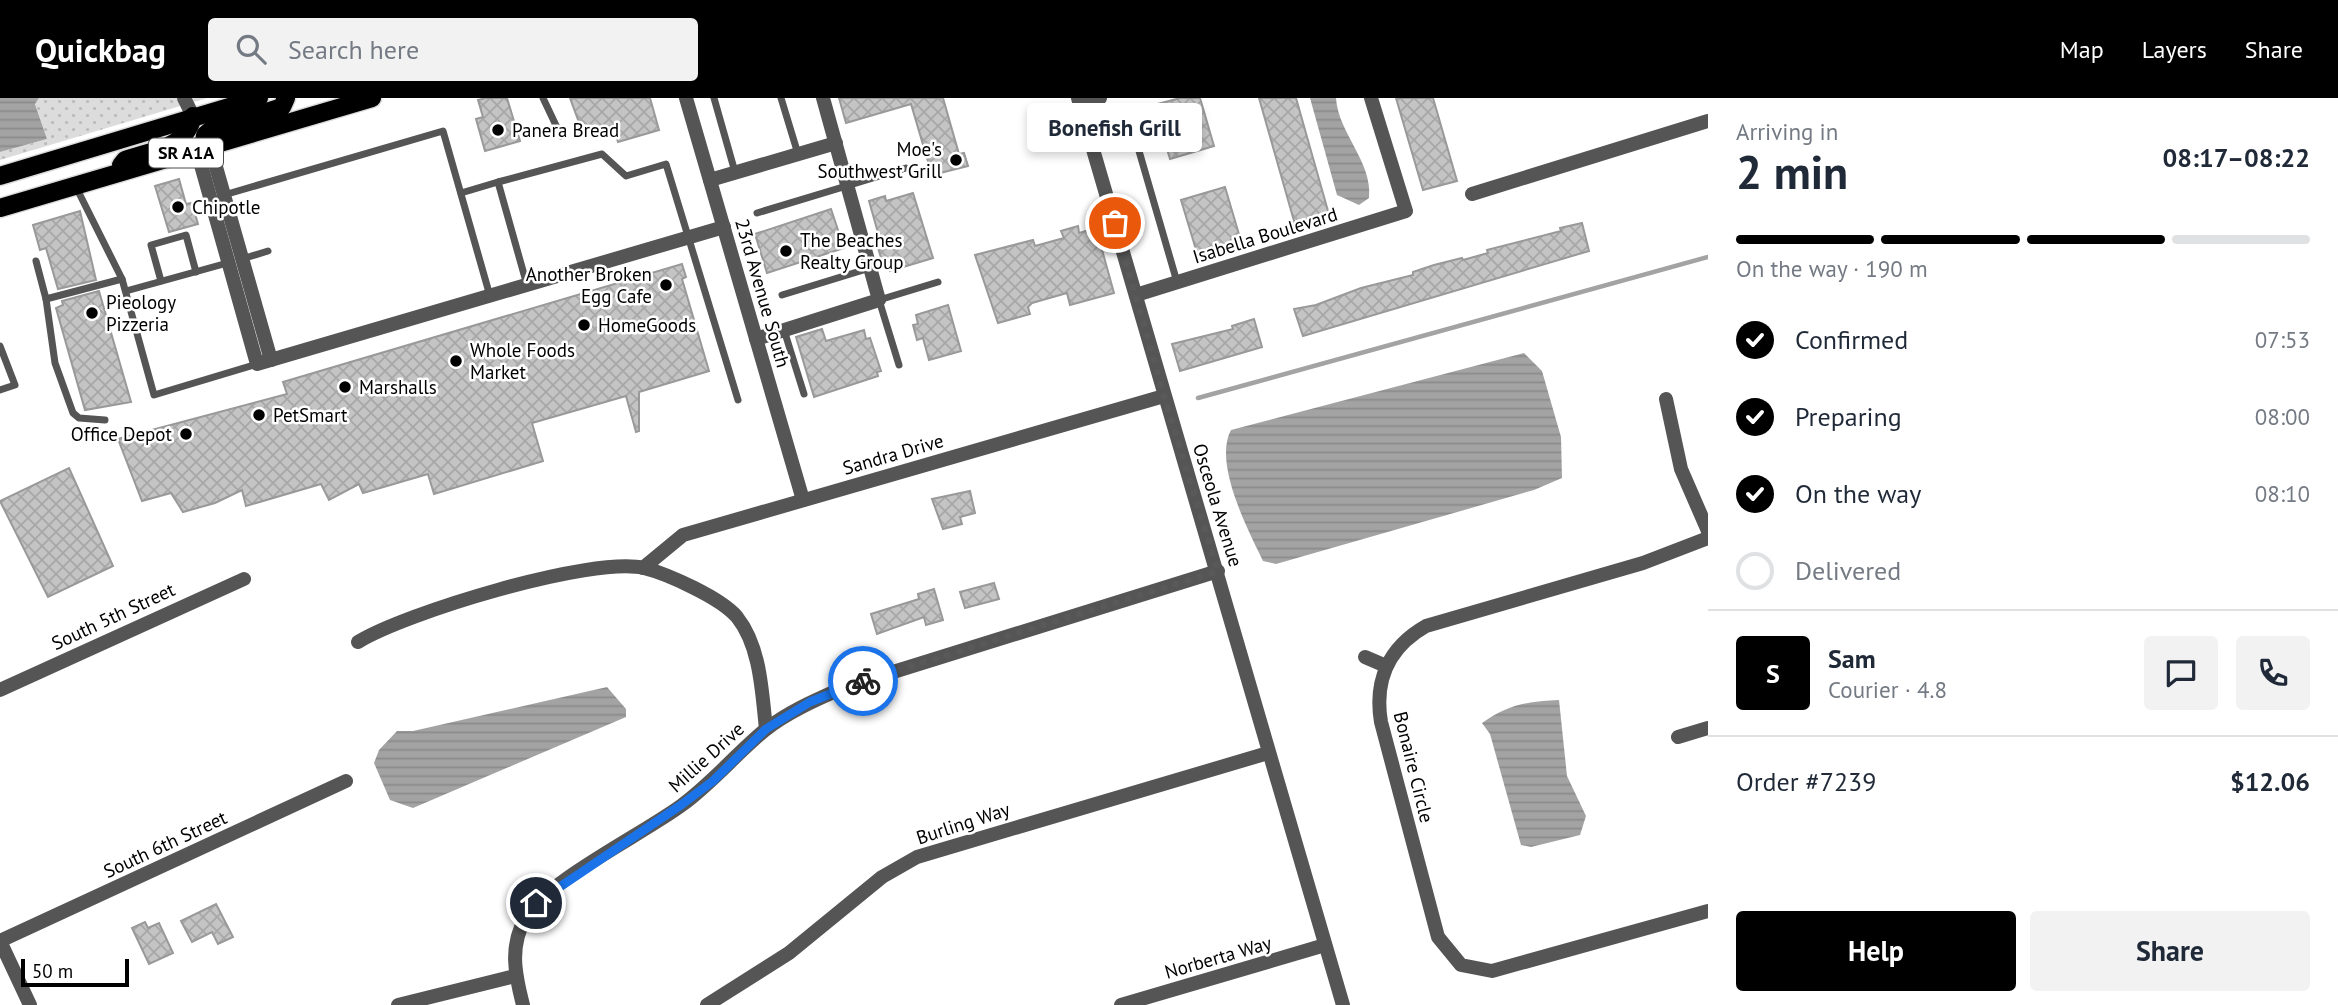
<!DOCTYPE html>
<meta charset="utf-8">
<style>
body{margin:0;font-family:"PT Sans",sans-serif;background:#f2f2f3;color:#1f2937;height:100vh;display:flex;flex-direction:column;font-size:26px;white-space:nowrap}
*{box-sizing:border-box;margin:0}
p{font-size:23px;color:#747a83}
.icon{flex:none;width:38px;height:38px;fill:none;stroke:currentColor;stroke-width:2;stroke-linecap:round;stroke-linejoin:round}
.map{position:relative;flex:1;overflow:hidden}
.side{display:flex;flex-direction:column;background:#fff;width:630px}
.side>*{flex:none}
.scale{position:absolute;left:21px;bottom:18px;width:108px;box-sizing:border-box;padding-left:7px;border:4px solid #000;border-top:0;font-size:19px;line-height:24px;white-space:nowrap;color:#000;-webkit-text-stroke:5px #fff;paint-order:stroke}
.pin{position:absolute;display:grid;place-items:center;width:60px;height:60px;color:#fff;margin:-30px;border:4px solid #fff;border-radius:50%;box-shadow:0 2px 7px #0007}
.courier{position:absolute;display:grid;place-items:center;width:70px;height:70px;margin:-35px;border:5px solid #1a73e8;border-radius:50%;background:#fff;color:#222;box-shadow:0 2px 9px #0007}
.bubble{position:absolute;height:49px;border-radius:7px;background:#fff;box-shadow:0 4px 10px #0003;font-size:23px;font-weight:700;line-height:49px;text-align:center}
.overview em{font-style:normal;font-weight:700}
.overview div{display:flex;flex-direction:column-reverse}
.overview{display:flex;align-items:center;justify-content:space-between;height:119px;padding:0 28px}
h1{font-size:46px;font-weight:700;line-height:52px}
.bar{display:grid;grid-template-columns:repeat(4,1fr);gap:10px 7px;align-content:center;height:84px;padding:0 28px}
.bar i{height:9px;border-radius:5px;background:#e0e1e3}
.bar .active{background:#000}
.bar p{grid-column:span 4}
.line{display:flex;align-items:center;gap:18px;padding:0 28px;border-top:2px solid #e0e1e3}
.line div{flex:1}
.round{display:grid;place-items:center;flex:none;width:74px;height:74px;border-radius:7px;background:#f2f2f3}
ol{padding:0 28px;list-style:none}
li{display:flex;align-items:center;gap:21px;height:77px}
li p{margin-inline-start:auto}
li .icon{padding:7px;border-radius:50%;background:#000;color:#fff;stroke-width:4}
li:last-child{color:#747a83}
li i{width:38px;height:38px;border:4px solid #e0e1e3;border-radius:50%}
.action{display:flex;gap:14px;margin-top:auto;padding:14px 28px}
.action a{flex:1;height:80px;border-radius:7px;background:#000;color:#fff;font-size:28px;font-weight:700;line-height:80px;text-align:center}
.action a+a{background:#f2f2f3;color:#1f2937}
header{display:flex;align-items:center;gap:42px;box-sizing:border-box;height:98px;padding:0 35px;background:#000;color:#fff}
header strong{font-size:33px}
nav{display:flex;gap:38px;margin-inline-start:auto;font-size:24px}
.search{width:490px;height:63px;background:#f2f2f3;display:flex;align-items:center;gap:18px;box-sizing:border-box;padding:0 24px;border-radius:7px;color:#747a83;font-size:26px}
main{display:flex;flex:1;min-height:0}
.map>svg:first-child{display:block}
.park{fill:url(#park-dots)}
.water{fill:url(#water-rules)}
.lines{fill:none;stroke-linecap:round;stroke-linejoin:round}
.stream{stroke:#a3a3a3;stroke-width:4.5}
.building{fill:url(#building-cross-hatch);stroke:#999;stroke-width:2}
.primary-casing{stroke:#dbdbdb;stroke-width:21}
.service{stroke:#555;stroke-width:7}
.minor{stroke:#555;stroke-width:14}
.tertiary{stroke:#555;stroke-width:14}
.primary{stroke:#000;stroke-width:18}
.done{stroke:#595959;stroke-width:7;stroke-dasharray:0 12.6}
.route{stroke:#1a73e8;stroke-width:9}
.poi-dot{fill:#000;stroke:#fff;stroke-width:2.5}
.labels{text-anchor:middle;stroke-width:5;stroke-linejoin:round;paint-order:stroke}
.shield{fill:#fff;stroke:#4c4c4c;stroke-width:2}
.shield-label{font-size:18px;font-weight:bold;fill:#000}
.poi-label{font-size:19px;fill:#000;stroke:#fff;text-anchor:start}
.street-label{font-size:19px;fill:#000;stroke:#fff}
</style>
<header>
<strong>Quickbag</strong>
<div class="search"><svg class="icon" aria-label="search" viewBox="0 0 24 24"><circle cx="10" cy="10" r="6"/><path d="M15 15l6 6"/></svg>Search here</div>
<nav><a>Map</a><a>Layers</a><a>Share</a></nav>
</header>
<main>
<div class="map">
<svg width="1708" height="907" viewBox="0 0 1708 907">
<defs>
<pattern id="park-dots" width="8" height="8" patternUnits="userSpaceOnUse" patternTransform="scale(1.75)"><rect width="8" height="8" fill="#dcdcdc"/><path d="M2 2h.1M6 6h.1" fill="none" stroke="#bbb" stroke-width="1.8" stroke-linecap="round"/></pattern>
<pattern id="water-rules" width="6" height="5" patternUnits="userSpaceOnUse" patternTransform="scale(1.75)"><rect width="6" height="5" fill="#a3a3a3"/><path d="M0 2.5h6" fill="none" stroke="#8b8b8b"/></pattern>
<pattern id="building-cross-hatch" width="8" height="8" patternUnits="userSpaceOnUse" patternTransform="scale(1.75)"><rect width="8" height="8" fill="#c4c4c4"/><path d="M0 0l8 8M0 8l8-8" fill="none" stroke="#a7a7a7"/></pattern>
</defs>
<rect width="100%" height="100%" fill="#fff"/>
<polygon class="park" points="39,0 207,0 0,62 0,54 47,41 35,5"/>
<g class="water">
<polygon points="0,0 39,0 35,6 47,41 0,54"/>
<path d="M1310,0H1336C1338,35 1373,64 1369,100L1359,107L1337,97Z"/>
<path d="M1524,255L1542,273L1561,339L1562,380L1534,392L1276,466L1263,463C1248,432 1213,365 1231,332Z"/>
<polygon points="607,589 626,611 626,619 413,710 390,702 374,665 379,652 397,633 413,633"/>
<path d="M1559,602L1567,678L1586,718L1580,737L1531,749L1521,747L1490,636L1482,625C1507,607 1528,603 1559,602Z"/>
</g>
<g class="lines">
<polyline class="stream" points="1198,300 1708,159"/>
</g>
<g class="building">
<polygon points="486,0 507,0 520,43 485,53 476,21 483,19 478,2"/>
<polygon points="570,0 650,0 659,32 618,44 613,27 584,38"/>
<polygon points="839,0 943,0 959,56 964,55 968,68 932,77 911,6 846,25"/>
<polygon points="1180,0 1200,0 1214,48 1170,61 1154,7"/>
<polygon points="1259,0 1296,0 1330,120 1296,130"/>
<polygon points="1396,0 1433,0 1457,83 1423,92"/>
<polygon points="179,81 186,106 192,105 198,126 169,134 155,88"/>
<polygon points="1225,89 1241,143 1197,155 1181,102"/>
<polygon points="913,95 933,160 890,173 887,162 882,163 878,150 882,149 869,103 885,98 886,103"/>
<polygon points="831,111 844,150 767,175 755,136"/>
<polygon points="80,113 96,182 58,191 46,150 40,152 33,127"/>
<polygon points="1582,125 1589,153 1303,238 1294,211 1316,207 1361,190 1413,177 1413,174 1434,167 1462,160 1463,162 1488,155 1487,152 1561,133 1560,130"/>
<polygon points="1078,128 1079,135 1096,130 1114,195 1070,207 1067,195 1032,205 1028,209 1030,216 998,225 975,157 1033,142 1035,148 1064,140 1061,133"/>
<polygon points="682,166 686,179 682,181 709,273 639,294 639,333 636,334 626,298 532,325 543,363 434,396 428,376 363,395 359,386 329,402 321,386 246,408 242,392 215,405 183,414 171,395 142,403 118,341 287,296 283,284"/>
<polygon points="99,193 131,304 85,312 56,210 63,207 62,203"/>
<polygon points="948,207 961,253 929,262 923,240 917,242 913,227 918,226 916,217"/>
<polygon points="1254,221 1262,249 1180,273 1172,246 1233,231 1232,228"/>
<polygon points="822,231 826,243 864,232 866,241 870,240 881,273 877,274 878,278 814,299 796,239"/>
<polygon points="69,370 113,468 48,499 0,403"/>
<polygon points="970,393 975,415 960,419 962,426 943,431 932,401"/>
<polygon points="994,485 999,501 965,510 960,494"/>
<polygon points="934,491 943,522 926,527 924,519 877,536 871,516 919,501 918,496"/>
<polygon points="216,806 233,839 218,846 212,834 192,844 181,823"/>
<polygon points="145,824 148,830 159,825 173,855 149,866 132,830"/>
</g>
<g class="lines">
<g class="primary-casing">
<g id="primary">
<polyline points="203,50 205,37 211,32 282,9 286,0"/>
<path d="M121,67L125,62C153,52 186,51 193,18"/>
<polyline points="0,78 259,0"/>
<polyline points="0,110 372,0"/>
</g>
</g>
<g class="service">
<polyline points="543,0 561,38"/>
<polyline points="714,0 735,74"/>
<polyline points="781,0 798,56"/>
<polyline points="1128,15 1177,184"/>
<polyline points="76,89 122,181 154,297 257,266"/>
<polyline points="461,95 498,84"/>
<polyline points="224,97 443,33 490,198"/>
<polyline points="757,115 906,70"/>
<polyline points="242,161 268,153"/>
<polyline points="36,163 46,201 122,181"/>
<polyline points="161,183 151,147 186,137 196,174"/>
<polyline points="527,187 498,84 602,56 626,78 666,66 738,302"/>
<polyline points="126,193 231,164"/>
<polyline points="782,197 870,170"/>
<polyline points="46,201 55,265 73,315 79,320 105,322"/>
<polyline points="784,232 804,296"/>
<polyline points="0,248 15,287 0,292"/>
<polyline points="899,267 879,202 938,184"/>
</g>
<g class="minor">
<polyline points="184,0 193,18"/>
<polyline points="686,0 803,402"/>
<polyline points="1079,6 1100,0"/>
<polyline points="203,50 201,67 257,266 724,129"/>
<polyline points="205,56 214,62 271,262"/>
<polyline points="710,82 836,45"/>
<polyline points="1472,96 1708,23"/>
<polyline points="1136,197 1406,113 1371,0"/>
<polyline points="756,241 879,202 823,0"/>
<polyline points="1666,301 1681,371 1708,433"/>
<path d="M1708,440L1643,465L1426,528C1389,549 1374,582 1381,624L1438,839L1461,867L1492,873L1708,813"/>
<polyline points="643,470 683,437 1164,298"/>
<path d="M358,544C405,515 591,458 644,470C668,476 721,500 737,519C761,549 762,596 766,631"/>
<polyline points="1365,559 1386,568"/>
<polyline points="0,592 244,481"/>
<polyline points="1678,639 1708,630"/>
<polyline points="0,843 346,683"/>
<polyline points="398,907 515,878"/>
<path d="M523,907C515,876 509,848 526,819C548,782 643,736 682,707C712,685 736,656 765,632C789,613 818,601 845,589L1218,473"/>
<polyline points="707,907 789,855 882,779 917,759 1268,655"/>
<polyline points="1121,907 1325,847"/>
</g>
<g class="tertiary">
<polyline points="1078,0 1343,907"/>
<polyline points="0,843 30,907"/>
</g>
<use href="#primary" class="primary"/>
</g>
<g class="lines">
<polyline class="done" points="863,583 1218,473 1164,298 1115,125"/>
<polyline class="route" points="536,805 681,707 713,683 766,631 810,604 863,583"/>
</g>
<g class="poi-dot">
<circle cx="498" cy="32" r="7"/>
<circle cx="956" cy="62" r="7"/>
<circle cx="178" cy="109" r="7"/>
<circle cx="786" cy="153" r="7"/>
<circle cx="666" cy="187" r="7"/>
<circle cx="92" cy="215" r="7"/>
<circle cx="584" cy="227" r="7"/>
<circle cx="456" cy="263" r="7"/>
<circle cx="345" cy="289" r="7"/>
<circle cx="259" cy="317" r="7"/>
<circle cx="186" cy="336" r="7"/>
</g>
<g class="labels">
<rect class="shield" x="149" y="40.5" width="74" height="29" rx="5"/>
<g class="shield-label">
<text x="186" y="61">SR A1A</text>
</g>
<g class="poi-label">
<text x="512" y="39">Panera Bread</text>
<text x="942" y="58" text-anchor="end">Moe's<tspan x="942" dy="22">Southwest Grill</tspan></text>
<text x="192" y="116">Chipotle</text>
<text x="800" y="149">The Beaches<tspan x="800" dy="22">Realty Group</tspan></text>
<text x="652" y="183" text-anchor="end">Another Broken<tspan x="652" dy="22">Egg Cafe</tspan></text>
<text x="106" y="211">Pieology<tspan x="106" dy="22">Pizzeria</tspan></text>
<text x="598" y="234">HomeGoods</text>
<text x="470" y="259">Whole Foods<tspan x="470" dy="22">Market</tspan></text>
<text x="359" y="296">Marshalls</text>
<text x="273" y="324">PetSmart</text>
<text x="172" y="343" text-anchor="end">Office Depot</text>
</g>
<g class="street-label">
<text transform="translate(1265 137) rotate(-17)" y="7">Isabella Boulevard</text>
<text transform="translate(763 195) rotate(74)" y="7">23rd Avenue South</text>
<text transform="translate(893 356) rotate(-16)" y="7">Sandra Drive</text>
<text transform="translate(1218 407) rotate(73)" y="7">Osceola Avenue</text>
<text transform="translate(113 518) rotate(-25)" y="7">South 5th Street</text>
<text transform="translate(706 659) rotate(-42)" y="7">Millie Drive</text>
<text transform="translate(1414 669) rotate(76)" y="7">Bonaire Circle</text>
<text transform="translate(963 725) rotate(-18)" y="7">Burling Way</text>
<text transform="translate(165 746) rotate(-25)" y="7">South 6th Street</text>
<text transform="translate(1218 859) rotate(-16)" y="7">Norberta Way</text>
</g>
</g>
</svg>
<div class="scale">50 m</div>
<div class="pin" style="left:1115px;top:125px;background:#ea580c"><svg class="icon" aria-label="bag" viewBox="0 0 24 24"><path d="M5 8h14l-1 12H6zM9 8a3 3 0 0 1 6 0"/></svg></div>
<div class="pin" style="left:536px;top:805px;background:#1f2937"><svg class="icon" aria-label="home" viewBox="0 0 24 24"><path d="M3 11l9-7 9 7M6 9v11h12V9"/></svg></div>
<div class="courier" style="left:863px;top:583px"><svg class="icon" aria-label="bike" viewBox="0 0 24 24"><circle cx="6" cy="16" r="4"/><circle cx="18" cy="16" r="4"/><path d="M6 16l4-8h5l3 8M10 8l3 8H6M13 5h3"/></svg></div>
<div class="bubble" style="left:1027px;top:5px;width:175px">Bonefish Grill</div>
</div>
<section class="side">
<div class="overview"><div><h1>2 min</h1><p>Arriving in</p></div><em>08:17–08:22</em></div>
<div class="bar"><i class="active"></i><i class="active"></i><i class="active"></i><i></i><p>On the way · 190 m</p></div>
<ol>
<li><svg class="icon" aria-label="check" viewBox="0 0 24 24"><path d="M5 12l5 5 9-10"/></svg>Confirmed<p>07:53</p></li>
<li><svg class="icon" aria-label="check" viewBox="0 0 24 24"><path d="M5 12l5 5 9-10"/></svg>Preparing<p>08:00</p></li>
<li><svg class="icon" aria-label="check" viewBox="0 0 24 24"><path d="M5 12l5 5 9-10"/></svg>On the way<p>08:10</p></li>
<li><i></i>Delivered</li>
</ol>
<div class="line" style="height:126px"><b class="round" style="background:#000;color:#fff">S</b><div><b>Sam</b><p>Courier · 4.8</p></div><a class="round"><svg class="icon" aria-label="chat" viewBox="0 0 24 24"><path d="M4 5h16v11H9l-5 4z"/></svg></a><a class="round"><svg class="icon" aria-label="phone" viewBox="0 0 24 24"><path d="M5 4h4l2 5-3 2q2 4 5 5l2-3 5 2v4C11 20 4 13 5 4z"/></svg></a></div>
<div class="line" style="height:91px"><div>Order #7239</div><b>$12.06</b></div>
<div class="action"><a>Help</a><a>Share</a></div>
</section>
</main>
